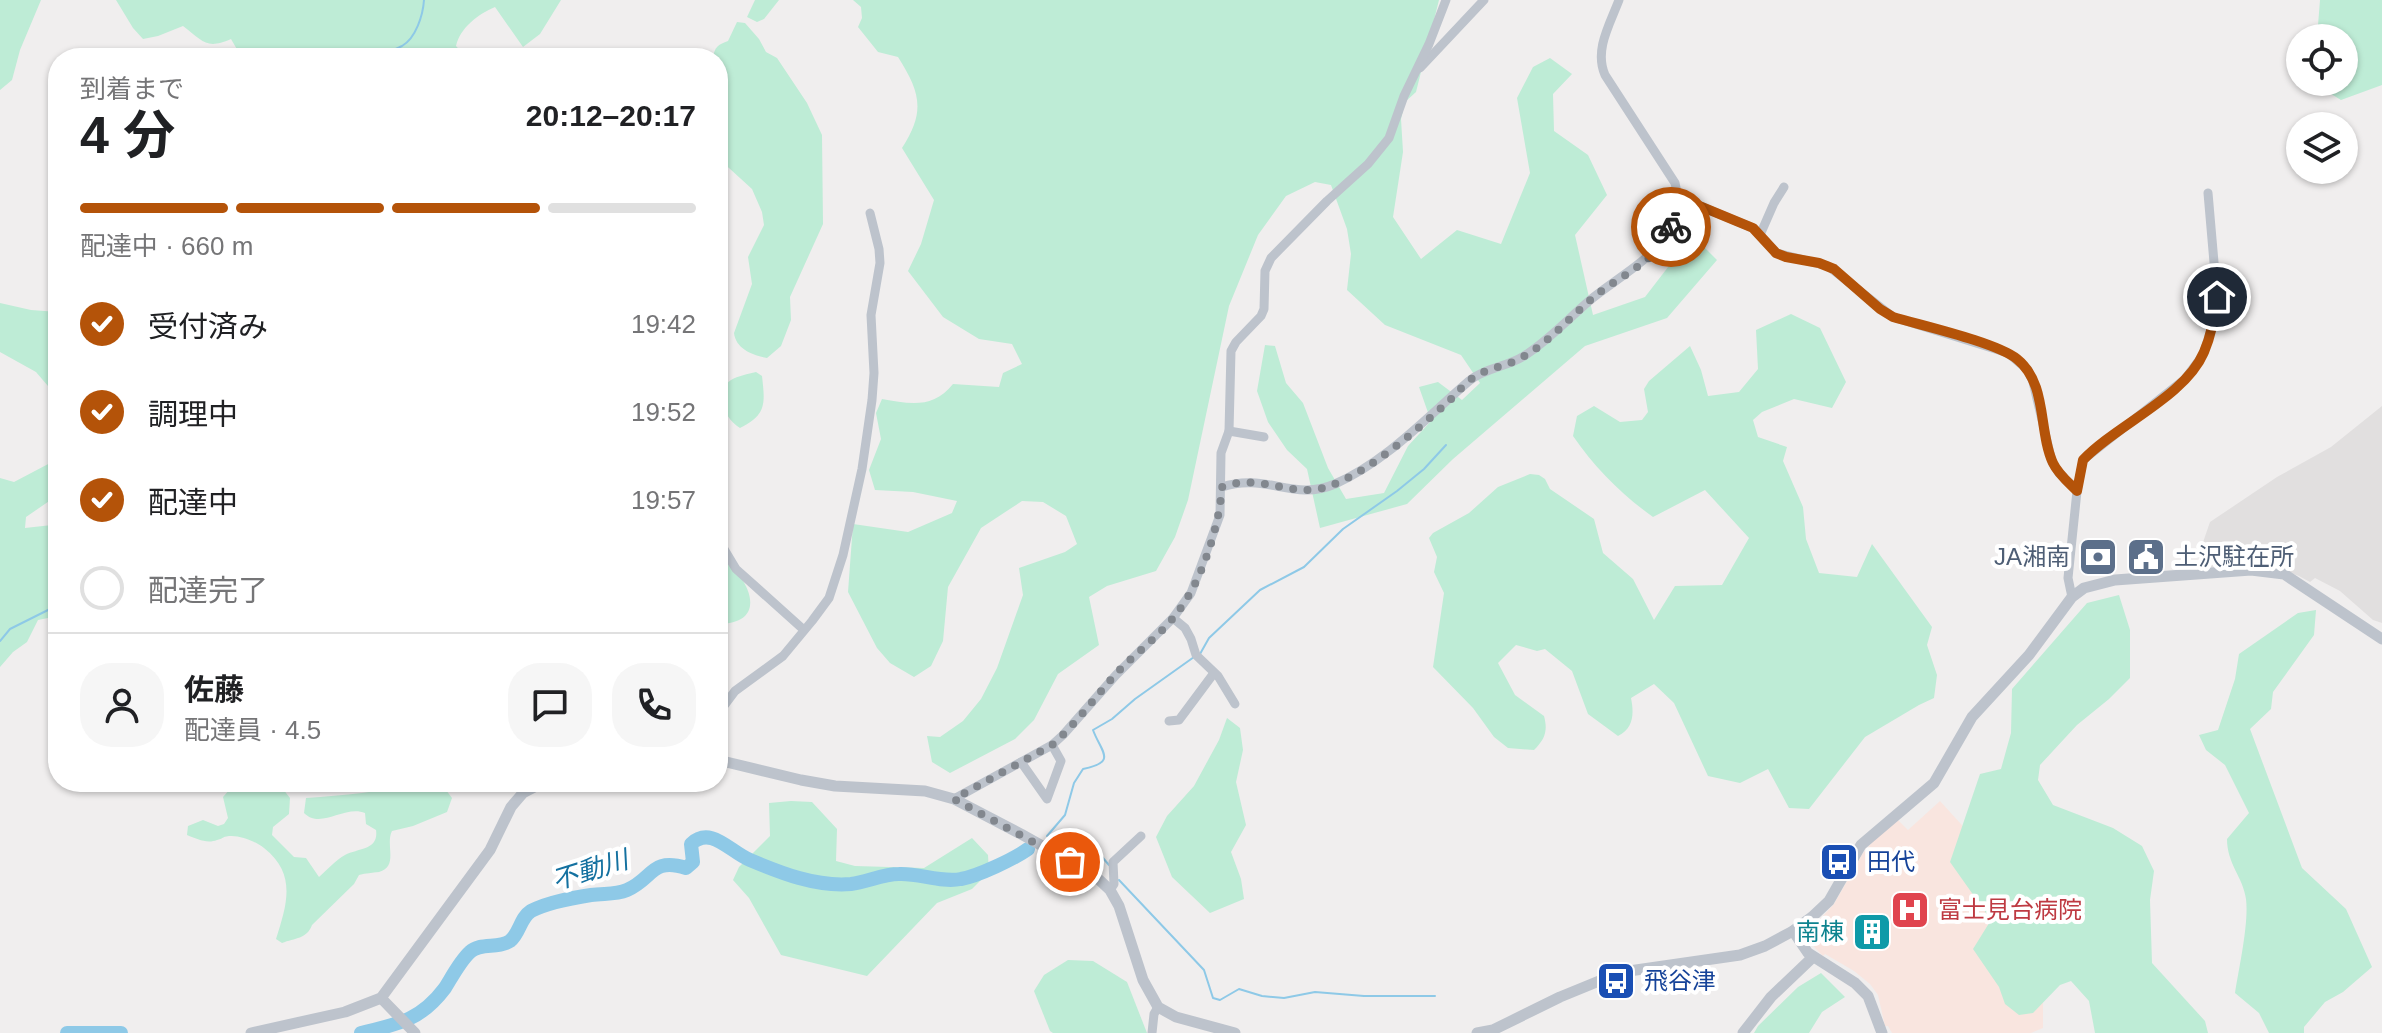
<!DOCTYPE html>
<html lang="ja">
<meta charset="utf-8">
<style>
body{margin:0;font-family:Helvetica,"Noto Sans JP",sans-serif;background:#f6f6f6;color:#202124;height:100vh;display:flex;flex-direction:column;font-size:30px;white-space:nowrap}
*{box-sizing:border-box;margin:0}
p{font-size:26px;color:#757577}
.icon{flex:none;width:44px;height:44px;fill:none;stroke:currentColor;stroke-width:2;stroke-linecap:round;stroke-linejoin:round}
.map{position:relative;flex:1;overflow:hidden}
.sheet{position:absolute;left:48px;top:48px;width:680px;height:744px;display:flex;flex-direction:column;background:#fff;border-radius:32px;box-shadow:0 2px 6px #0004}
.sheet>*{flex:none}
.buttons{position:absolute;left:2286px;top:24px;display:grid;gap:16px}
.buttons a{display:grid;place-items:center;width:72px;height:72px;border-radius:50%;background:#fff;box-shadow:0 2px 6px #0004;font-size:40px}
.pin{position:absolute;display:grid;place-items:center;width:68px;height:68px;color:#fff;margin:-34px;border:4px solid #fff;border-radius:50%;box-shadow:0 2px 8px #0007}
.courier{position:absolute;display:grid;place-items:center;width:80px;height:80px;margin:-40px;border:6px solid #b45309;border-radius:50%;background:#fff;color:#222;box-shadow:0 2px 10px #0007}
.overview em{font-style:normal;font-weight:700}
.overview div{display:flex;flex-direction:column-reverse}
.overview{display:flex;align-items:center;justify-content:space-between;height:136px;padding:0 32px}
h1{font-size:52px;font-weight:700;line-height:60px}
.bar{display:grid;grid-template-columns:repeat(4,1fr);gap:12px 8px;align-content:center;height:96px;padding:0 32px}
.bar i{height:10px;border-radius:6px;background:#e0e0e0}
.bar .selected{background:#b45309}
.bar p{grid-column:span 4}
.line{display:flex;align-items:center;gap:20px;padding:0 32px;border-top:2px solid #e0e0e0}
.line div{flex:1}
.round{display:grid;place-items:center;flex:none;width:84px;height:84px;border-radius:32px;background:#f6f6f6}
ol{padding:0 32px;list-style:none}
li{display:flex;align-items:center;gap:24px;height:88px}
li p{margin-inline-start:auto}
li .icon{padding:8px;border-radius:50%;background:#b45309;color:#fff;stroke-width:4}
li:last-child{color:#757577}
li i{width:44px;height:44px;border:4px solid #e0e0e0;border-radius:50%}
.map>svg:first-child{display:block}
.education{fill:#e1dfdf}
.medical{fill:#f9e5df}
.green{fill:#beecd6}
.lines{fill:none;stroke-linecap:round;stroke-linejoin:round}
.stream{stroke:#8ec9e7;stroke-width:2}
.river{stroke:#8ec9e7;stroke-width:14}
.minor{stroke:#bdc3cc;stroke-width:9}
.tertiary{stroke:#bdc3cc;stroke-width:11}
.done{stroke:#82878e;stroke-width:8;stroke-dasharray:0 14.4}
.route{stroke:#b45309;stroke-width:10}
.labels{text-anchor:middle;stroke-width:8;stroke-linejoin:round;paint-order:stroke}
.service-label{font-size:24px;fill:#4e5e75;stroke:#fff;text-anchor:end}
.transit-label{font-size:24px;fill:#164399;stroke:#fff;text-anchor:start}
.health-label{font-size:24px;fill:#be3a42;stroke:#fff;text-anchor:start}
.culture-label{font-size:24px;fill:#0d838f;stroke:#fff;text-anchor:end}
.water-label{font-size:26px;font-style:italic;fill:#1471a0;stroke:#fff}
</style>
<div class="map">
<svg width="2382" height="1033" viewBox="0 0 2382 1033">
<rect width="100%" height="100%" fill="#f0eeee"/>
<polygon class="education" points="2382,406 2382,623 2373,620 2340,591 2315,578 2310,582 2299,576 2263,563 2201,568 2199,565 2200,551 2210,522 2277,477 2331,447"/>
<polygon class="medical" points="1940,801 1970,834 2043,990 2043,1028 2031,1033 1892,1033 1888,1026 1885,1026 1878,995 1870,984 1854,971 1825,954 1823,956 1815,948 1806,935 1808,929 1822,917 1834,904 1863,853 1874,840 1898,820 1908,830"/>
<g class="green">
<polygon points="0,0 41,0 20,50 12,80 0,90"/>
<path d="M116,0H561L540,34L523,47L495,7C478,14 460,28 456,46L467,58H242L231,39C206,50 203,41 183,26L158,36L143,39L133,28Z"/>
<polygon points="755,0 779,0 764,19 757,22 747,17"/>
<path d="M853,0H1439L1416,92L1405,102L1401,119L1403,152L1393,217L1421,259L1457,230L1501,244L1530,173L1517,98L1533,67L1550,58L1572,74L1553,94L1554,131L1588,155L1607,195L1575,235L1593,315L1645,297L1675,258L1699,242L1717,260L1667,318L1585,346L1453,459L1407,504L1320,528L1307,469L1287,450L1268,422L1257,391L1265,345L1275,346L1286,383L1303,403L1328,468L1346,499L1384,493L1408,446L1431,421L1419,387L1438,382L1462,400L1480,383L1461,355L1385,325L1347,290L1351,254L1347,229L1331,185L1315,182L1286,196L1258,235L1229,306L1188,500L1175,537L1156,571L1107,586L1089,597L1099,645L1058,674L1034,720L1015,739L950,773L932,762L927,736L940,737L963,721L981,699L997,668L1023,595L1019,568L1065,552L1077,544L1066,516L1043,502L1022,501L981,528L948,587L943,641L931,666L914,677L890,663L877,648L848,592L853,524L908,532L952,513L957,501L913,492L875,490L869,470L881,439L876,413L882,399C910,404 933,409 953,384L999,387L1003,373L1022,364L1012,344L979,339L943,317L908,271L921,244L934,200L902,148C926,111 920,92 898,57L878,52L858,27L862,18L861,7Z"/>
<polygon points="2320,0 2382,0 2382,85 2341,100 2313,83 2344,82 2344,38 2317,38"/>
<path d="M737,22L745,23L759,39L766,52L777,58L807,103L822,135L823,224L790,297L791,320L781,346L767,358C752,355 736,349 734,333L752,284L748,257L764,225L762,212L752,189L718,158V58H713C714,47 719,44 728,41Z"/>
<polygon points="0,303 31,310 58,312 58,386 48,386 36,372 0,352"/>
<path d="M1791,314L1820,328L1846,382L1832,408L1794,399L1762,412L1753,420L1758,437L1787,447L1783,461L1803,507L1806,539L1819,573L1857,577L1872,544L1932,627L1927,645L1937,675L1934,698L1919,705L1865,737L1809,809L1789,808L1768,769L1740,783L1708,776L1674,703L1654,684L1631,698C1634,713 1634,728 1618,736L1588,714L1572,671L1545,649L1537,651L1516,645L1498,663L1515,695L1544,716C1548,731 1545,739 1534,750L1508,748L1494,737L1473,708L1433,667L1444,593L1434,572L1437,557L1429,538L1433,533L1469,513L1498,487L1530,474L1539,475L1545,479L1550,489L1594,519L1603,553L1633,579L1654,620L1675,586L1722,585L1749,538L1705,490L1653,517C1621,494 1595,468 1573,436L1577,416L1594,406L1620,422L1642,420L1648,412L1644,389L1649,381L1690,346L1701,370L1708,396L1739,392L1758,369L1756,330Z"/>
<path d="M756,372L762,376C765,403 767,415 740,428C725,419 712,393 731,380C738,376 748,374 756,372Z"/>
<polygon points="58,449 58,495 26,517 25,528 52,525 58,528 58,616 38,620 27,642 13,652 0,667 0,478 14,482 52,462"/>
<path d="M718,555C747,573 773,624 718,624Z"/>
<polygon points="2119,595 2130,630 2130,678 2109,699 2077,725 2040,765 2038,780 2053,805 2113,828 2142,846 2154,871 2150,900 2152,963 2205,1021 2208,1033 2095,1033 2089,1001 2071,981 2060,985 2033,1013 2019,1015 2005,1004 1999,987 1973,949 1991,920 1950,862 1980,774 2001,769 2011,733 2012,689 2087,603"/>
<path d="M2316,610L2314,635L2273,692L2271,709L2250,729L2302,868L2346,909L2372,967L2343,992L2325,1002L2304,1027V1033H2269L2259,1013L2235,993C2239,968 2249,923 2246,899C2243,877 2227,864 2227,839L2249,813L2225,765L2206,750L2199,735L2218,730L2235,679L2239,654L2298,613Z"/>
<polygon points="1227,718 1240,728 1243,750 1236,782 1246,825 1231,852 1241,879 1244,899 1210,913 1172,877 1156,837 1167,816 1194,786 1219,740"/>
<path d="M417,782H443L446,790L452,798L447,812L413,826L392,831C385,844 399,867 379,872C372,873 366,873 359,875L354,884L312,925C307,939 295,938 282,943L276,939C287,904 297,874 264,848C255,841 240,835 229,836C221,837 225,838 217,840C207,844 197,839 187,835L188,826L203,820L218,826L224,824L228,818L223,797L230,789L256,790L269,783L279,784L290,798L289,814L273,827L272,835L294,857L306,858L319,877C327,870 336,860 345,855C359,848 379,850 376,830L366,824L365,813C344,805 321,830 304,813L306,798C344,795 380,793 417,782Z"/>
<polygon points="791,801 812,802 837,829 836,861 855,866 924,868 972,838 988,855 989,872 972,889 937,903 867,976 781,955 749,898 733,880 739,867 770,836 769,803"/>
<polygon points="1068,960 1093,961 1127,982 1147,1033 1053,1033 1050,1031 1034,991 1044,975"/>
<polygon points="1821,973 1845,997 1822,1012 1809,1033 1754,1033 1758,1026 1798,987"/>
</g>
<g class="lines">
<g class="stream">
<path d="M379,58C386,52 394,50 402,46C416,38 423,15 424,0"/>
<polyline points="0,641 10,629 58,605"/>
<polyline points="1200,654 1209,638 1260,590 1304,567 1343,529 1397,491 1424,469 1446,445"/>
<path d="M1109,865L1096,850L1081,853L1047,836L1065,815L1074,783L1083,769C1118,762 1101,752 1093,730L1112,719L1135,699L1194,657"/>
<polyline points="1119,880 1204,970 1213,998 1220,1000 1239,989 1262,996 1284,998 1315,992 1364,996 1435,996"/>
</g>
<g class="river">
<polyline points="67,1033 121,1033"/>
<path d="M361,1033C399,1024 421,1020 445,988C452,977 460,961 470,952C480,942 498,949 510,941C520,933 520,918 531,911C548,902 572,898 591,895C604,893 615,895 627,890C653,879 651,857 686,868L693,862L691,844C711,825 730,852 750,860C781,873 816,887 851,884C867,882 883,874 899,874C919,873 941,883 961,879C978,876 1014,859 1028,849"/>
</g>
<g class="minor">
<polyline points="1420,68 1484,0"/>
<polyline points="1678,197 1753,228 1776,253 1828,266 1893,317 2008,353 2028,370 2033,382 2052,462 2059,473 2077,491"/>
<polyline points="1760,235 1774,203 1784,187"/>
<polyline points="1229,431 1264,437"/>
<path d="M1222,487C1266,472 1293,502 1335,484C1387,461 1427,417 1469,381C1484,368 1507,367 1524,356C1548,341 1567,320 1589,301C1625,270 1692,242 1675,183L1605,75C1594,50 1610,24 1619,0"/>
<polyline points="718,539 736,569 804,630"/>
<polyline points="2072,597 2068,578 2077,491 2083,460 2185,379 2203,355 2213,324 2217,297 2208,193"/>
<polyline points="1173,618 1185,628 1191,639 1196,655 1218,676 1235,704"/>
<polyline points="718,720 723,707 735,691 783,656 812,621 829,598 843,555 862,469 872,400 874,373 871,315 880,263 879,249 870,213"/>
<polyline points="1169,721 1179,720 1214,673"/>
<polyline points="1021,762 1047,799 1061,761 1052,745"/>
<polyline points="954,799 1052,745 1063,735 1116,675 1173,618 1191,593 1220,515 1221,453 1229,431 1231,351 1236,342 1261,316 1264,309 1265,271 1271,258 1327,201 1368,164 1389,138 1404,96 1429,44 1446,0"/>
<polyline points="1110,890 1114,884 1113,862 1141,836"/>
<polyline points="1152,1033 1154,1014 1158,1007"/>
</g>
<g class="tertiary">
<polyline points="718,760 801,780 835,786 925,791 954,799 1021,834 1094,875 1110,890 1119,906 1143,980 1158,1007 1176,1017 1235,1033"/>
<polyline points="1793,931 1808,953 1855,983 1868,996 1882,1033"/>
<polyline points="381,998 415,1033"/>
<polyline points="251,1033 345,1012 381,998 490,850 511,807 523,793 544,782"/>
<polyline points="1477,1033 1493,1030 1560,997 1604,979 1629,971 1740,955 1765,946 1793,931 1812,917 1829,901 1861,845 1934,783 1972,717 2029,655 2072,597 2084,588 2115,580 2251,570 2284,574 2382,639"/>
<polyline points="1743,1033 1771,997 1813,957"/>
</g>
</g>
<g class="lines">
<path class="done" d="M1070,862L954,799L1052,745C1075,725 1093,700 1113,677C1132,656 1156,639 1174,617C1201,584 1219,529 1222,487C1264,472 1290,500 1330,486C1370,471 1417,430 1449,401C1456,395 1462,386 1470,380C1485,368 1505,367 1521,358C1551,342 1573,313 1600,292C1619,278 1643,266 1659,248C1664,242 1668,234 1671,227"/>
<path class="route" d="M1671,227L1678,197L1753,228L1776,253L1786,257L1819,263L1834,269L1880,309L1893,317C1923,326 1995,342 2017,359C2048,384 2038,431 2053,463C2058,474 2069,483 2077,491L2083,460C2116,425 2185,397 2204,352C2212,334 2214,316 2217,297"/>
</g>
<defs>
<g id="bank-square" transform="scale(2)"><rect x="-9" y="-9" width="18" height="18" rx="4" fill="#5c6f8a" stroke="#fff"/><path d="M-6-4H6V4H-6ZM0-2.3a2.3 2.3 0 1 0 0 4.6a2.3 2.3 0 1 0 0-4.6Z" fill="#fff"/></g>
<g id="civic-square" transform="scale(2)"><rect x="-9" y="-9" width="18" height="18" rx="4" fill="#5c6f8a" stroke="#fff"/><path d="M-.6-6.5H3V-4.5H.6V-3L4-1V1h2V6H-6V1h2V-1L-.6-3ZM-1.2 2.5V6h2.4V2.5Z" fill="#fff"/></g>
<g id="bus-square" transform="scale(2)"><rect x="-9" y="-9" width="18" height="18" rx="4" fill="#1a4fb4" stroke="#fff"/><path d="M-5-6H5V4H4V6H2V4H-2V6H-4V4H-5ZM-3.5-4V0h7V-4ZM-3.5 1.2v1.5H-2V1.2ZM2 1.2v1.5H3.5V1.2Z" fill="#fff"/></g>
<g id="hospital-square" transform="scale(2)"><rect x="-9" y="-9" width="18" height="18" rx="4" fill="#e0444e" stroke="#fff"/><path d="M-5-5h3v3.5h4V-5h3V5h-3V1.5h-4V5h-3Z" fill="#fff"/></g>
<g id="building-square" transform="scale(2)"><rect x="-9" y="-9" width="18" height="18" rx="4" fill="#0f9aa8" stroke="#fff"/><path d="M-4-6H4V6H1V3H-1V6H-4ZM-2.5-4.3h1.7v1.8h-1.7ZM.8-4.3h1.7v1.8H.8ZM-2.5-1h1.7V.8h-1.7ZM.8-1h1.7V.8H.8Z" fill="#fff"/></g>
</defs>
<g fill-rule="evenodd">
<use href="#bank-square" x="2098" y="557"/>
<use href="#civic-square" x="2146" y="557"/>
<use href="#bus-square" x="1839" y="862"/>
<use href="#hospital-square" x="1910" y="910"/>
<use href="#building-square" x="1872" y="932"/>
<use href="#bus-square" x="1616" y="981"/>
</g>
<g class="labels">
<g class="service-label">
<text x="2070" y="565">JA湘南</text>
<text x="2174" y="565" text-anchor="start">土沢駐在所</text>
</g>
<g class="transit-label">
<text x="1867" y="870">田代</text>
<text x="1644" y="989">飛谷津</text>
</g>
<g class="health-label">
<text x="1938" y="918">富士見台病院</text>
</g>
<g class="culture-label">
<text x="1844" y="940">南棟</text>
</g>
<g class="water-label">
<text transform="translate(590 870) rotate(-17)" y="9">不動川</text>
</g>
</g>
</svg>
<div class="buttons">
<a><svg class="icon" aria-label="locate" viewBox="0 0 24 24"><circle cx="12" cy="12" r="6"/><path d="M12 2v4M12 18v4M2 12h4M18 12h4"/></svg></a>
<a><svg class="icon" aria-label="layers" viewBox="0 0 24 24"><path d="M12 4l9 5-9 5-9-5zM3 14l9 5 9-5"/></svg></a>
</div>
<div class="pin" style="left:1070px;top:862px;background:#ea580c"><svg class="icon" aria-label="bag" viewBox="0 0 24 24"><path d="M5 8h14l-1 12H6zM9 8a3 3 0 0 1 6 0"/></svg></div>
<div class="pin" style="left:2217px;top:297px;background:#1f2937"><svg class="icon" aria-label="home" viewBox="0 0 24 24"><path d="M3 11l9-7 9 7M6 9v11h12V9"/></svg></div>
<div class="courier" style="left:1671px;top:227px"><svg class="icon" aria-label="bike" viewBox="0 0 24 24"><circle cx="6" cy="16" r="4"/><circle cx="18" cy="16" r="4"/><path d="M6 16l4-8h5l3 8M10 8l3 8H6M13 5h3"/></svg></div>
<section class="sheet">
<div class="overview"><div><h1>4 分</h1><p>到着まで</p></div><em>20:12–20:17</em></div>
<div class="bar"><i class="selected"></i><i class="selected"></i><i class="selected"></i><i></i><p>配達中 · 660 m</p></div>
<ol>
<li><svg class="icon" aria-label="check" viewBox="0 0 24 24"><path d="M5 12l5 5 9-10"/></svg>受付済み<p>19:42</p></li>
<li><svg class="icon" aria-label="check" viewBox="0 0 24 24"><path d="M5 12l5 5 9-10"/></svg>調理中<p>19:52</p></li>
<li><svg class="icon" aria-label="check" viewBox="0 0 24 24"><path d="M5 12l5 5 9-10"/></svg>配達中<p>19:57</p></li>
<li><i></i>配達完了</li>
</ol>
<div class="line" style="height:144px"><a class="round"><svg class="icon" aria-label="person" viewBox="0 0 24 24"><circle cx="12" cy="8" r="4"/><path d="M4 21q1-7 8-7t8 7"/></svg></a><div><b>佐藤</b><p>配達員 · 4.5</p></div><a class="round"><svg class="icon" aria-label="chat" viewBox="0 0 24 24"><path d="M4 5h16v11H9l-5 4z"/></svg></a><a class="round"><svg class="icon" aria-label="phone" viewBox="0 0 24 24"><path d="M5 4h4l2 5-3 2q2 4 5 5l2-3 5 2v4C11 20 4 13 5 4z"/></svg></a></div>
</section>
</div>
